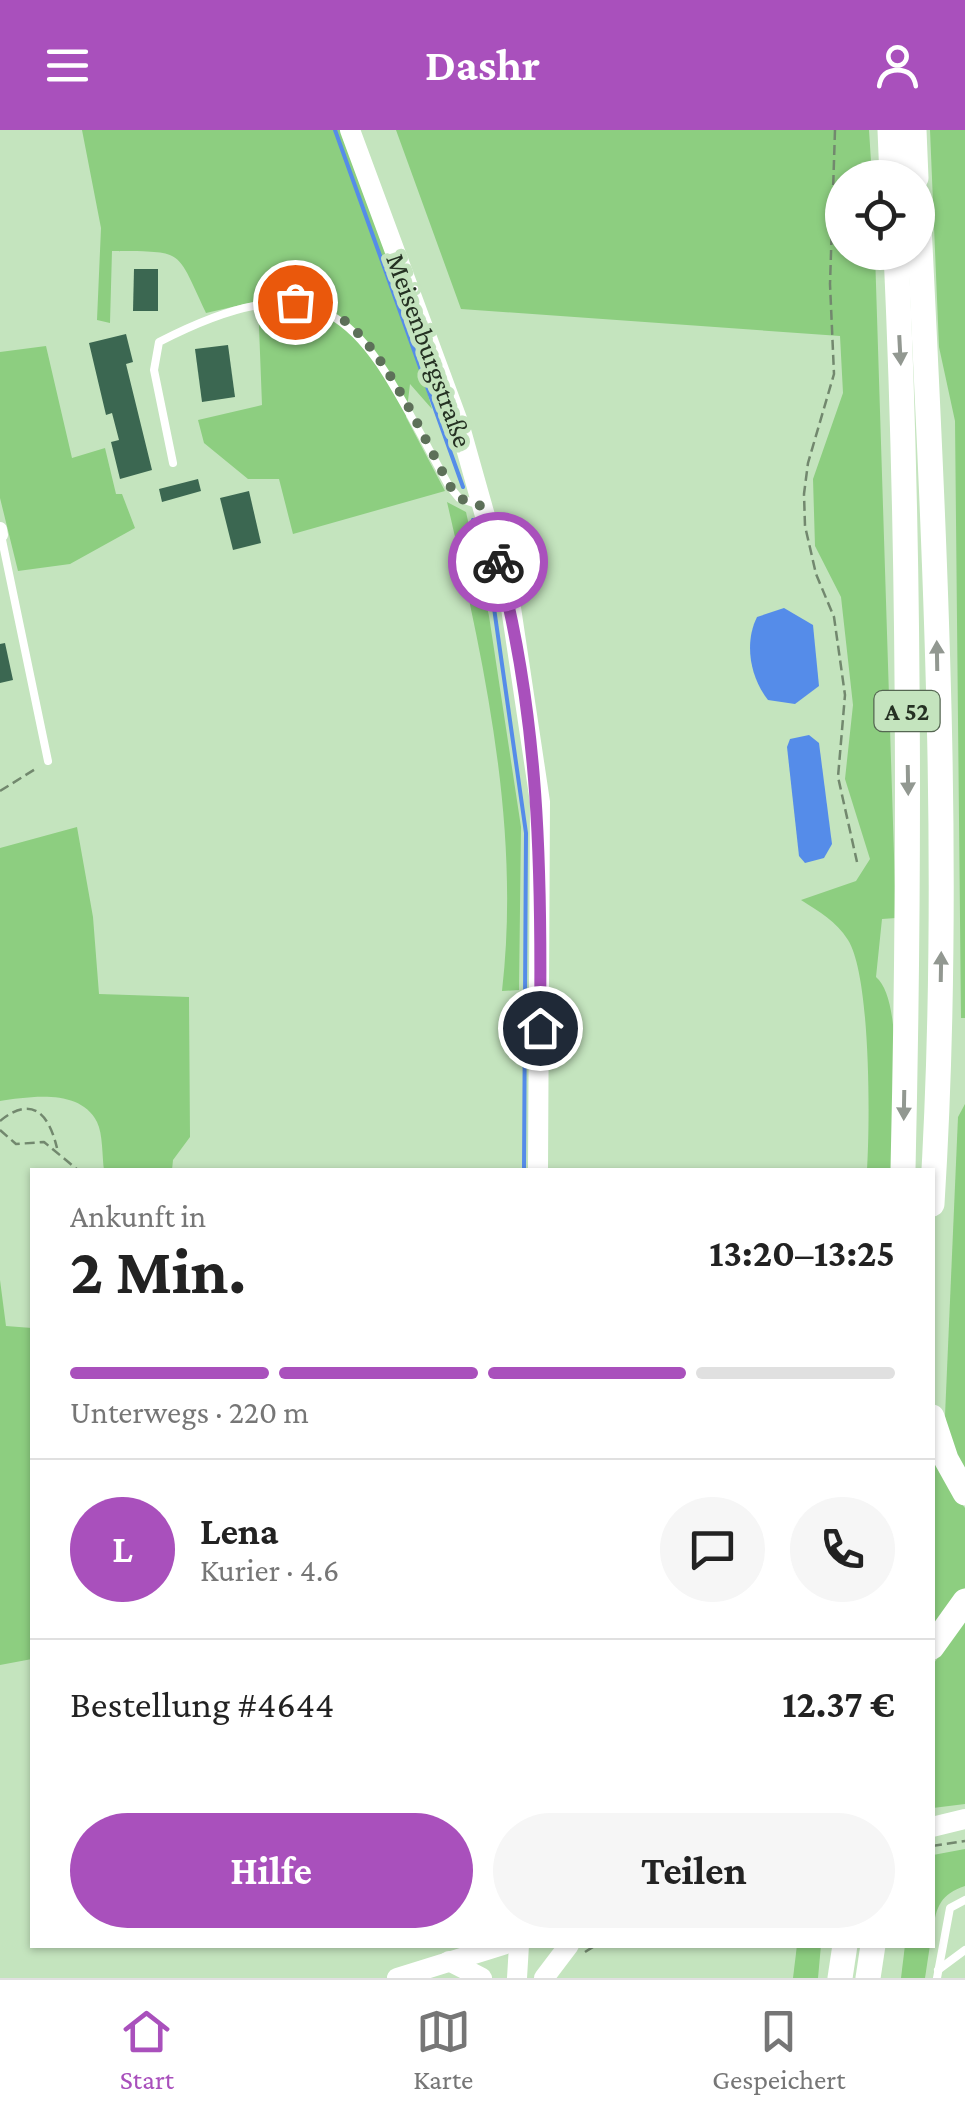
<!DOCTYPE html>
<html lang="de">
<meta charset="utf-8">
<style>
body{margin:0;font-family:"Crimson Pro",serif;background:#f6f6f6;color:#222;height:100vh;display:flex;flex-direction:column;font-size:38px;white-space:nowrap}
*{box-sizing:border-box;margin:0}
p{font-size:32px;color:#767676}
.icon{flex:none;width:55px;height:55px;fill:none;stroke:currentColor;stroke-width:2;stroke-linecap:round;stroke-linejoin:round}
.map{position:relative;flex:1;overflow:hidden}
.details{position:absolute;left:30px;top:1038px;width:905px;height:780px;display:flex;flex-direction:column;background:#fff;border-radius:0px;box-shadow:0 2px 8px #0004}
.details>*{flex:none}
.buttons{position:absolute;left:825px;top:30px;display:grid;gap:20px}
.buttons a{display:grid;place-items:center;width:110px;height:110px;border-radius:50%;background:#fff;box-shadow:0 2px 8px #0004;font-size:50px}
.pin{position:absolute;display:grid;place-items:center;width:85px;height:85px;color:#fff;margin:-42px;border:5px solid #fff;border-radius:50%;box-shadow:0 2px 10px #0007}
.courier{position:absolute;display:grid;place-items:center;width:100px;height:100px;margin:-50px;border:8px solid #a950bc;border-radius:50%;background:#fff;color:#222;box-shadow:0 2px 12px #0007}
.summary em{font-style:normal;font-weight:700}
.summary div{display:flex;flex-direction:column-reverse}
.summary{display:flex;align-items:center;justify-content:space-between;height:170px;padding:0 40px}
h1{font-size:65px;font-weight:700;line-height:75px}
.bar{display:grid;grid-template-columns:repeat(4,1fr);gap:15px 10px;align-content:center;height:120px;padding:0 40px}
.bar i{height:12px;border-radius:8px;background:#e0e0e0}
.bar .on{background:#a950bc}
.bar p{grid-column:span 4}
.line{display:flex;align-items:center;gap:25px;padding:0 40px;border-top:2px solid #e0e0e0}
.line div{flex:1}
.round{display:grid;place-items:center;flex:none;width:105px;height:105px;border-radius:52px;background:#f6f6f6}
.cta{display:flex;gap:20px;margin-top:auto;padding:20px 40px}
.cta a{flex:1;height:115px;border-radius:60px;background:#a950bc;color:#fff;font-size:40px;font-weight:700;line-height:115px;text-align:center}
.cta a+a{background:#f6f6f6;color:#222}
header{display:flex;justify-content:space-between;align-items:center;height:130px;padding:0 40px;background:#a950bc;color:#fff;font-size:45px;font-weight:700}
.dock{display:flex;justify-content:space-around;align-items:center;height:140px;border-top:2px solid #e0e0e0;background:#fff;font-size:28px;color:#767676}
.dock a{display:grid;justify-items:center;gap:5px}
.dock .on{color:#a950bc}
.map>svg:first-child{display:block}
.green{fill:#8dce80}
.water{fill:#558ce9}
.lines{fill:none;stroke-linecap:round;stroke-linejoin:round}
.stream{stroke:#558ce9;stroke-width:4}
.building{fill:#3b6751}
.path{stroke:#72886e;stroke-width:2.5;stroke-dasharray:10 5;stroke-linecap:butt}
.service{stroke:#fff;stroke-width:8}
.minor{stroke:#fff;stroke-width:14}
.secondary{stroke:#fff;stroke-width:20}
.motorway{stroke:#fff;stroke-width:25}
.oneway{fill:#929891}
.done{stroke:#5d7059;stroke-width:10;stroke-dasharray:0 18}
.route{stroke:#a950bc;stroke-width:12}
.labels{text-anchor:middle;stroke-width:10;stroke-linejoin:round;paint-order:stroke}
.shield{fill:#c4e4be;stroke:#556752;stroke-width:2.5}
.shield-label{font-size:25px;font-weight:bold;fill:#253123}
.street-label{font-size:28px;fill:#253123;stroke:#c4e4be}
</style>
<header><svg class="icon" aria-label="menu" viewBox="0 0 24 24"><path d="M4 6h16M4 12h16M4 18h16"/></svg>Dashr<svg class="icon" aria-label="person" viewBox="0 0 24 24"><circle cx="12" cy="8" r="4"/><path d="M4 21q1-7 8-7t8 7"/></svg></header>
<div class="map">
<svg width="965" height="1848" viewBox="0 0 965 1848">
<rect width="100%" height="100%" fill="#c4e4be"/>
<g class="green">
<path d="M82,0H341L396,150L432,279L410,254L406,287L445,361L293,404L279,349H248L204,313L198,290L262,275L258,171L206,183C175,117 185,122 112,121L110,193L97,190L101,98Z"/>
<path d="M396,0H869L872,47L842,48V122L875,123L896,788L882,789L876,847C906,872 892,999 892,1040H867C870,993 871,847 848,810C836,791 820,782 801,770L856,751L870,729L845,649L853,575L841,467L815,416L813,349L843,263L840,206L461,179Z"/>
<polygon points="930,0 965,0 965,888 961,888 955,291 939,217"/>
<polygon points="46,216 72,328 105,318 116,364 122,364 135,398 70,434 18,441 0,368 0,222"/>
<path d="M447,372L466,382L489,486L521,697L519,860L502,861C521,697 484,532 447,372Z"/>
<path d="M77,697L93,787L99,864L189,867L190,1007L173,1030L172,1040H104C102,1026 103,1004 97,992C80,958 29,967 0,971V718Z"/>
<polygon points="965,974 965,1348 951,1324 945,1286 958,987"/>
<polygon points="0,1150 6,1196 32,1198 32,1529 0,1535"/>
<polygon points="934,1319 950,1359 965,1378 965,1458 933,1495"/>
<polygon points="965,1488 965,1674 933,1678 932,1536"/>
<path d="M965,1719V1756C941,1764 936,1776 933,1801V1725Z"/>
<polygon points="797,1815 821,1815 818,1848 793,1848"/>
<polygon points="905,1815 930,1815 925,1848 901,1848"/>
</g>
<g class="water">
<path d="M784,478L813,495L819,556L795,574L768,570C750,547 744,513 757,487Z"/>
<polygon points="809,605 819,613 832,714 824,728 805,733 799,726 787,617 790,609"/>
</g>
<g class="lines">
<g class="stream">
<polyline points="335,0 463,357"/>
<polyline points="473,390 493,471 526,703 524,1040"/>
</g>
</g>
<g class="building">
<polygon points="134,139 158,139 158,181 133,181"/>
<polygon points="126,204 133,232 126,234 152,340 120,349 111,312 119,310 112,283 106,285 89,213"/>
<polygon points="228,215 235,267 202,272 195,219"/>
<polygon points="198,349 201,361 162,372 159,359"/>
<polygon points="249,361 261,413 233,420 220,368"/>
<polygon points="5,513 13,550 0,553 0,514"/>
</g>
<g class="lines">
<g class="path">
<polyline points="835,0 830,154 834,244 808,333 804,364 805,396 816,444 834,487 845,565 838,647 857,732"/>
<polyline points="0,661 37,638"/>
<path d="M0,991C33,964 49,985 57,1018"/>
<polyline points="0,1000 16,1014 44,1012 78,1040"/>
<polyline points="932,1716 965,1711"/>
<polyline points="585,1822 596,1815"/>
</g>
<g class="service">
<path d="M173,333L154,240L159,212C345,116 367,210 449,356L459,368L479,375"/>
<polyline points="1,405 48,631"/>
<polyline points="938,1840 965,1820"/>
<polyline points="937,1848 950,1778 965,1770"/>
</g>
<polyline class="minor" points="0,399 1,405"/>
<g class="secondary">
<polyline points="350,0 460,297 511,478 540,672 538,1040"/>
<polyline points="932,1697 965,1689"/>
<polyline points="449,1831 482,1848"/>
<polyline points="397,1848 503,1815"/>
<polyline points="517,1848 519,1815"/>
<polyline points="544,1848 569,1815"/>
</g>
<g class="motorway">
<polyline points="890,0 892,48"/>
<polyline points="914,0 916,48"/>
<path d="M918,74C934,407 953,741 932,1074"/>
<path d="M896,122C910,428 910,734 903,1040"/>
<polyline points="932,1287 946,1329 965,1363"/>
<polyline points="932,1517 965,1471"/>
<polyline points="840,1848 845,1815"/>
<polyline points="868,1848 873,1815"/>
</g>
</g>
<defs><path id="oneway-solid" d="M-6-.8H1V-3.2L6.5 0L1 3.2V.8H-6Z" transform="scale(2.5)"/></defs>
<g class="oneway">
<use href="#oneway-solid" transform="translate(900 220) rotate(87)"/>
<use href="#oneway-solid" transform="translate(937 526) rotate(-91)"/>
<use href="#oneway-solid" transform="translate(908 650) rotate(89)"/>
<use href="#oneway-solid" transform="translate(941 837) rotate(-89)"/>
<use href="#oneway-solid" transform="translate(904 975) rotate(91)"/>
</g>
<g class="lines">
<path class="done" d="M295,172C305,175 316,176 325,179C378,200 423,308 450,356L459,368L484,377L498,432"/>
<path class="route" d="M498,432C539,586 542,739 540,898"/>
</g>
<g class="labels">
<rect class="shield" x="874.5" y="561" width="65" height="40" rx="8"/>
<g class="shield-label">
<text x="907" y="590">A 52</text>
</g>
<g class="street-label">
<text transform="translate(430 220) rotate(70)" y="10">Meisenburgstraße</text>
</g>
</g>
</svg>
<div class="buttons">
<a><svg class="icon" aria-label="locate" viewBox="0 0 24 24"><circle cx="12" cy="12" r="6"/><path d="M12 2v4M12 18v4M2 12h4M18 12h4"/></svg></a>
</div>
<div class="pin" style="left:295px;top:172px;background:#ea580c"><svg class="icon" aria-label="bag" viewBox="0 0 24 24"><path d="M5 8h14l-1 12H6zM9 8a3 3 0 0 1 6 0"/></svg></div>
<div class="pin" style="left:540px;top:898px;background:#1f2937"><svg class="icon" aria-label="home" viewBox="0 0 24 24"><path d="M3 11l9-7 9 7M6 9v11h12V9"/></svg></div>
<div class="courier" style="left:498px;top:432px"><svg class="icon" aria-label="bike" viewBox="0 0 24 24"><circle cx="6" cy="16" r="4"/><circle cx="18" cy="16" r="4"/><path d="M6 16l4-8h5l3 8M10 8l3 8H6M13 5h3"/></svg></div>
<section class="details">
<div class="summary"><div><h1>2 Min.</h1><p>Ankunft in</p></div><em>13:20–13:25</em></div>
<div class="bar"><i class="on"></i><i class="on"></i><i class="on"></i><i></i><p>Unterwegs · 220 m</p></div>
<div class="line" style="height:180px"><b class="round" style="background:#a950bc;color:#fff">L</b><div><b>Lena</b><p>Kurier · 4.6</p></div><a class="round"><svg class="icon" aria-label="chat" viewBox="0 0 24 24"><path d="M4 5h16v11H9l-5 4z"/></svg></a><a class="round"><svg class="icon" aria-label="phone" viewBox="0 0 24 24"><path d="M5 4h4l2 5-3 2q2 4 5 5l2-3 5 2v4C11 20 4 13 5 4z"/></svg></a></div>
<div class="line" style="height:130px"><div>Bestellung #4644</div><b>12.37 €</b></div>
<div class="cta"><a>Hilfe</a><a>Teilen</a></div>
</section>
</div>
<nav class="dock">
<a class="on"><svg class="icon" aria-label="home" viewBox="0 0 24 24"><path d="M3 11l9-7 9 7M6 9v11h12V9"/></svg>Start</a>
<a><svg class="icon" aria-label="map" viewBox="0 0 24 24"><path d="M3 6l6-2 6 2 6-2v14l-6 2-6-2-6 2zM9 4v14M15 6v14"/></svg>Karte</a>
<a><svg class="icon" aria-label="saved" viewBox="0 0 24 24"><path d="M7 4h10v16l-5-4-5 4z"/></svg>Gespeichert</a>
</nav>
